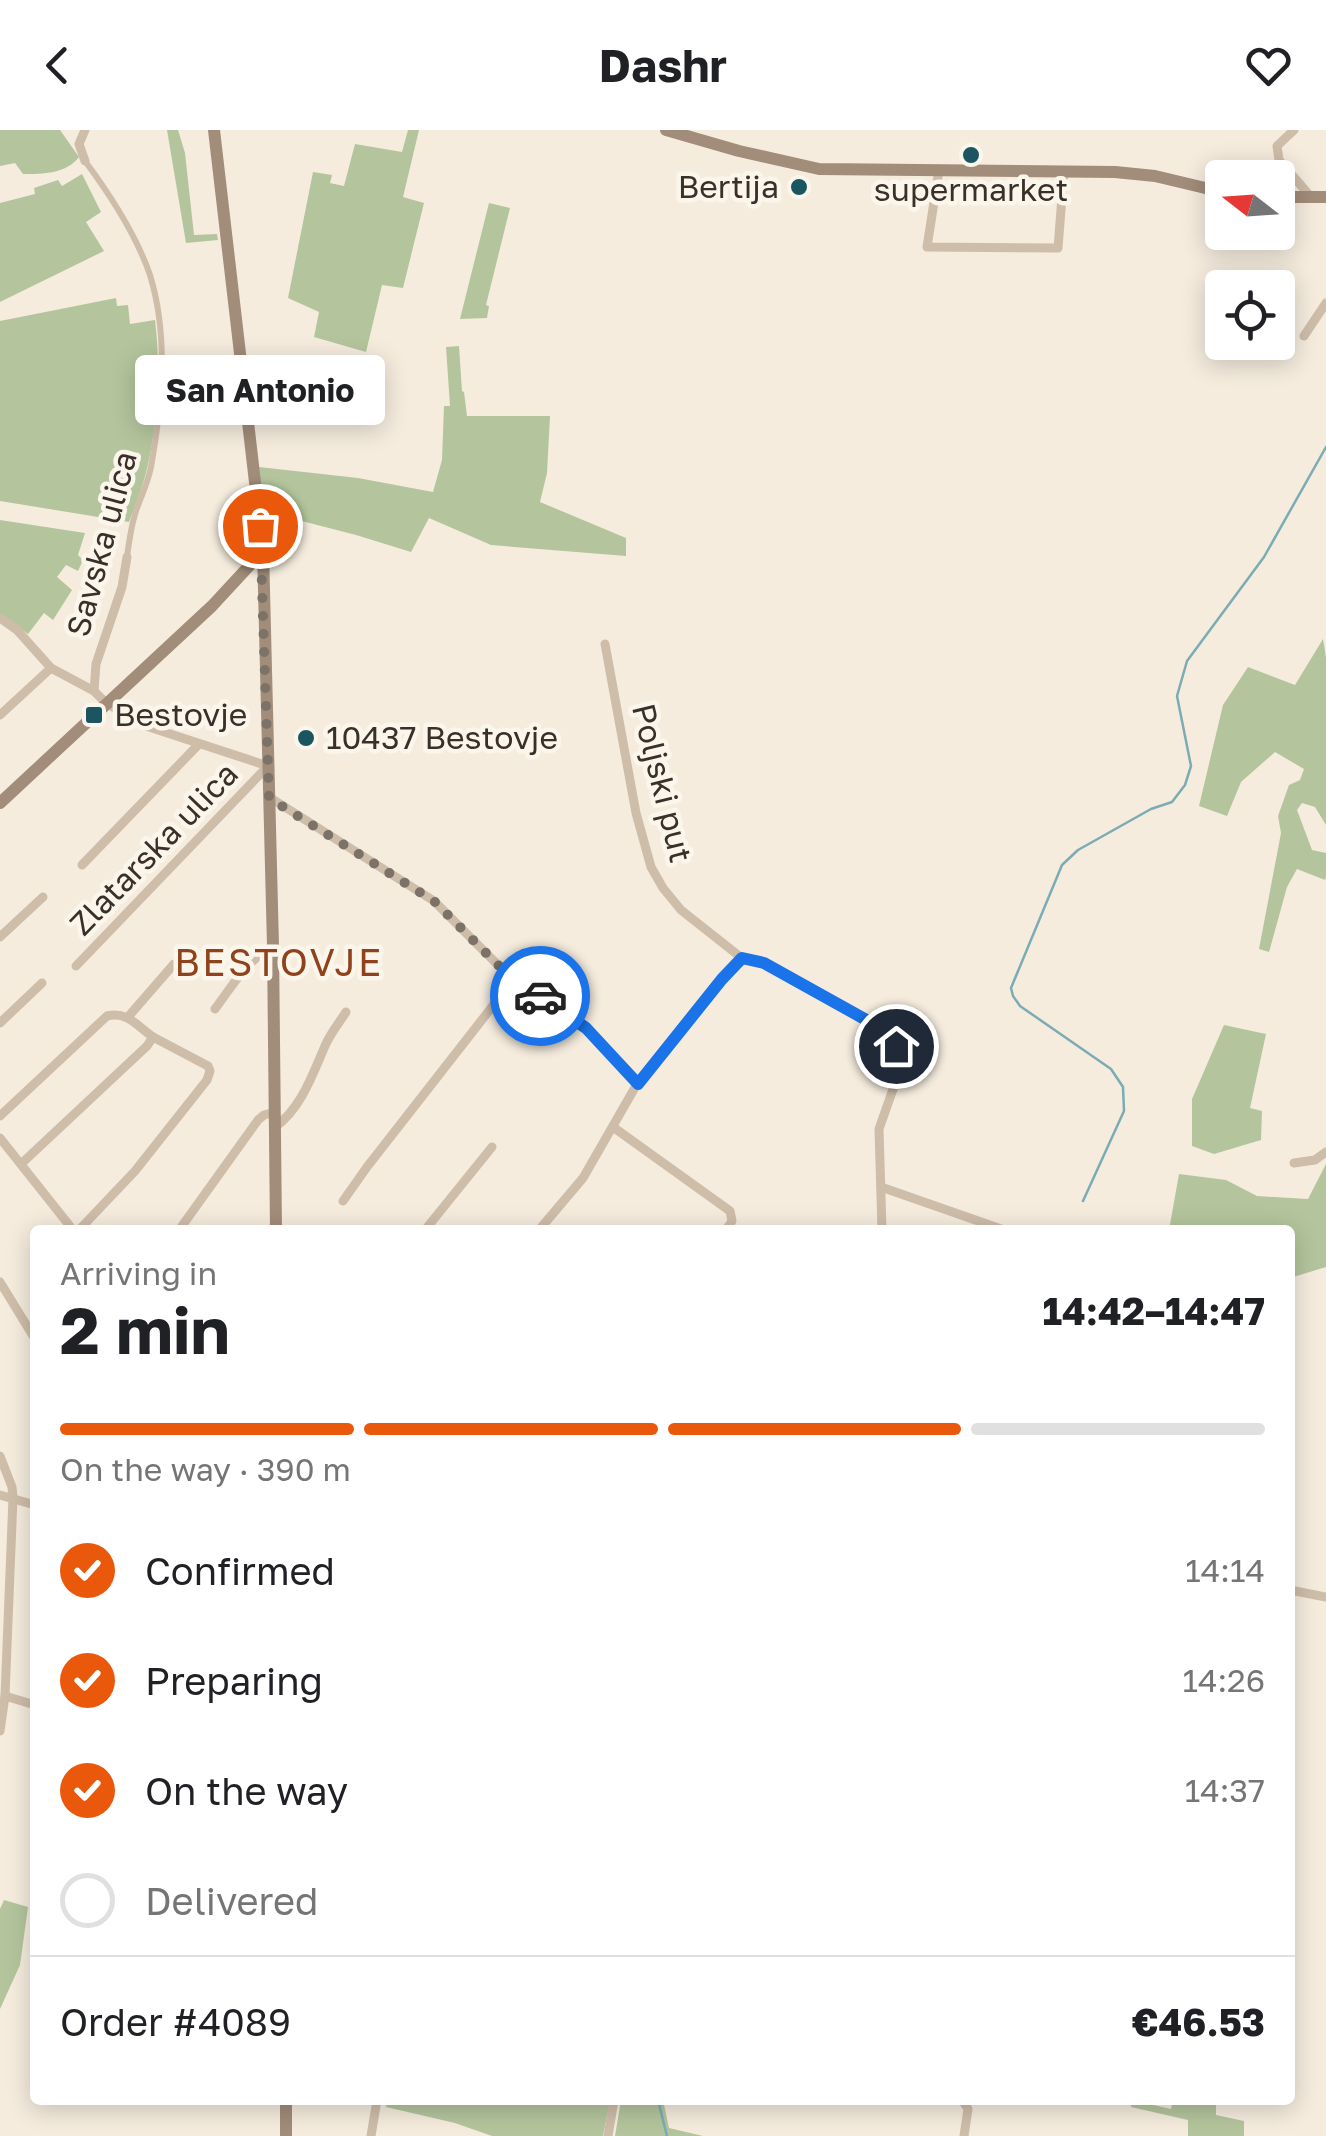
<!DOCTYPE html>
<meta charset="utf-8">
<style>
body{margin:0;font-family:"Golos Text",sans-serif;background:#f6f6f6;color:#202124;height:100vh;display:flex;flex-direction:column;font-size:38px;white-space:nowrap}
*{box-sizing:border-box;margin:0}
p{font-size:32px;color:#757577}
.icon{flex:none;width:55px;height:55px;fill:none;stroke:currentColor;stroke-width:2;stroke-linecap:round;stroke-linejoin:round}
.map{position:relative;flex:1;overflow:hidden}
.panel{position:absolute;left:30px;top:1095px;width:1265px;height:880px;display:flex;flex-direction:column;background:#fff;border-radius:10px;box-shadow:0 5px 25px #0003}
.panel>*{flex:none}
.needle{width:65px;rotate:287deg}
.buttons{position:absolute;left:1205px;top:30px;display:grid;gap:20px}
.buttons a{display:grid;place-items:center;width:90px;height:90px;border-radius:10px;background:#fff;box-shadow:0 5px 25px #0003;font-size:50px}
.pin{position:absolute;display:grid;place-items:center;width:85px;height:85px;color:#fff;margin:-42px;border:5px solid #fff;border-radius:50%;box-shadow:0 2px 10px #0007}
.courier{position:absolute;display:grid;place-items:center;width:100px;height:100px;margin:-50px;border:8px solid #1a73e8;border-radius:50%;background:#fff;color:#222;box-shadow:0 2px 12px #0007}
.bubble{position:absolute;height:70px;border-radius:10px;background:#fff;box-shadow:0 5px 25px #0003;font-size:32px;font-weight:700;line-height:70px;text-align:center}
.headline em{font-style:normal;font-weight:700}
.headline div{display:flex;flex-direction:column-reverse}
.headline{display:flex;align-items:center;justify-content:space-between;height:170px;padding:0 30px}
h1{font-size:65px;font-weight:700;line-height:75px}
.bar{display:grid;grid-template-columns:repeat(4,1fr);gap:15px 10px;align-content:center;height:120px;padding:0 30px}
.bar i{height:12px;border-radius:8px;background:#e0e0e0}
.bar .selected{background:#ea580c}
.bar p{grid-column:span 4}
.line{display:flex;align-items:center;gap:25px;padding:0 30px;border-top:2px solid #e0e0e0}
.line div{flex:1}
ol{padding:0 30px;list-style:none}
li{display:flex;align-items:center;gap:30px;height:110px}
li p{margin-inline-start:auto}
li .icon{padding:10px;border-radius:50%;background:#ea580c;color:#fff;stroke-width:4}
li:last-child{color:#757577}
li i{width:55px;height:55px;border:5px solid #e0e0e0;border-radius:50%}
header{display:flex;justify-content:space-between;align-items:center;height:130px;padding:0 30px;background:#fff;font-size:45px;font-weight:700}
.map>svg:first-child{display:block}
.green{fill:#b4c59d}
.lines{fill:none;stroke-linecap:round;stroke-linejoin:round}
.stream{stroke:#7bacb4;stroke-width:2.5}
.pedestrian{stroke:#cebda9;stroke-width:6}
.minor{stroke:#cebda9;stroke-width:9}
.secondary{stroke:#a28c7a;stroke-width:12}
.done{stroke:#7c7268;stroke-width:10;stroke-dasharray:0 18}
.route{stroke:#1a73e8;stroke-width:12}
.poi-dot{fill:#1b5560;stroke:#fbf6ec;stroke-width:4}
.labels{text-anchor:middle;stroke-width:9;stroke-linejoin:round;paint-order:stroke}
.poi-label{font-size:32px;fill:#3b3029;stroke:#fbf6ec;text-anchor:start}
.street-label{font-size:32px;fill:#3b3029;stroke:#fbf6ec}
.quarter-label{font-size:38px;letter-spacing:2.5px;fill:#90421c;stroke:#fbf6ec}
</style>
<header><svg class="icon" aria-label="back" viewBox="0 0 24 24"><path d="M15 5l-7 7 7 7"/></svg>Dashr<svg class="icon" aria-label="heart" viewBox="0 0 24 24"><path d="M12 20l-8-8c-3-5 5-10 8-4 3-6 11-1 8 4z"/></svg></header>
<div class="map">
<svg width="1326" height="2006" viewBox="0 0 1326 2006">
<rect width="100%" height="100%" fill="#f5ecde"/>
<g class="green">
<path d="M0,0H60L79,27C66,44 43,44 23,44L15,33L0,36Z"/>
<polygon points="167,0 178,0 185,23 194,105 217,104 218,110 186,113"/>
<polygon points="408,0 419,0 403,67 424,73 403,158 382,155 366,222 314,207 319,182 288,168 313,42 332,45 330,53 344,56 355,14 402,22"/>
<polygon points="82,44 101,82 86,92 104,121 0,172 0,73 35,64 34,58 58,50 62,56"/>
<polygon points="489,73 510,78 486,175 489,176 487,188 460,189"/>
<path d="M116,168L117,176L128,175L130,194L155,190C161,238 158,292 147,339C143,357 135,375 129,392L0,371V191Z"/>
<polygon points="459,216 462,261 464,262 467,286 550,286 547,343 540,372 626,408 626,426 491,415 429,388 411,422 356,405 263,381 259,337 358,348 433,362 442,330 444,276 450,276 446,217"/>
<polygon points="0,390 85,403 78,425 83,430 78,441 66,435 57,447 72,460 53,490 44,483 28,504 0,484"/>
<polygon points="1323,509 1326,527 1326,695 1315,677 1302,673 1297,680 1312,720 1326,723 1326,747 1325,750 1297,739 1287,757 1269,822 1259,819 1281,703 1278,686 1289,655 1300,650 1304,639 1275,622 1241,652 1227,686 1199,676 1223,575 1248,537 1295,555"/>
<polygon points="1224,895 1266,904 1250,978 1262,981 1261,1010 1214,1024 1192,1016 1192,969"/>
<polygon points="1326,1034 1326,1137 1290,1148 1290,1100 1169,1100 1179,1044 1226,1050 1257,1066 1308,1069"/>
<polygon points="4,1770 28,1777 20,1835 0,1879 0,1779"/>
<polygon points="387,1970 610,1970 603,2006 492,2006 455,1993 386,1977"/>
<polygon points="621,1970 663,1970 669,1998 703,2006 615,2006"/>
<polygon points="1131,1970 1171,1979 1173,1970 1216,1970 1216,1985 1244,1991 1244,2006 1188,2006 1188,1990 1131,1977"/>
</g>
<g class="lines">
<g class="stream">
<polyline points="1083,1071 1124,981 1123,957 1111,939 1020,876 1013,866 1011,858 1062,735 1078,720 1151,679 1172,672 1185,655 1191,636 1177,566 1187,531 1264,427 1326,317"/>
<polyline points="658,1970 667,2006"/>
</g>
<path class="pedestrian" d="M85,31C111,66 136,104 150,145C169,207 162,275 151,337C148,353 141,366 136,381C131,396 129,412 127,427"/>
<g class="minor">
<polyline points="85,0 79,14 85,31"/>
<polyline points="1294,0 1277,16 1279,30 1311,67"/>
<polyline points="939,40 927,117 1058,118 1064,41"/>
<polyline points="1304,206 1326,173"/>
<polyline points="0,488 17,500 51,538 94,561 106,573 146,596 268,636 76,836"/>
<polyline points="605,514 636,683 651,737 663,758 681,780 743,829 763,833 888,902 895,916 898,945 879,999 882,1100"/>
<polyline points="94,561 96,534 122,457 127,427"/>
<polyline points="0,585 51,538"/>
<polyline points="269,667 434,771 513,850 560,878 586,898 637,954 722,849 743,829"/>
<polyline points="82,735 199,614"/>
<polyline points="0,807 43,767"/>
<path d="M215,879C232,856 247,830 273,816"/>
<polyline points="128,887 174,834"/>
<polyline points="0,893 42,853"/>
<path d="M0,986L107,886C128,881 137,896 153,907"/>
<path d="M275,997C301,979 313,943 325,916C330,904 339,893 346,882"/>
<polyline points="613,997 730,1081 732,1091 726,1100"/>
<polyline points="0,1008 73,1100"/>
<polyline points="1294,1033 1315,1030 1326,1022"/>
<polyline points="21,1034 147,916 153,907 208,936 210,941 207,950 135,1041 79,1100"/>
<polyline points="881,1057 1004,1100"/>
<polyline points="343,1071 367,1037 513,850"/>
<polyline points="179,1100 258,990 264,985 275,982"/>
<polyline points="425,1100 492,1017"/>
<polyline points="539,1100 583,1048 637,954"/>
<polyline points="0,1152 35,1209"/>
<polyline points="0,1326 12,1357 13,1368 5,1566 0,1601"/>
<polyline points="0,1365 35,1375"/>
<polyline points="1290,1460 1326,1467"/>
<polyline points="5,1566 35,1575"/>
<polyline points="962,1970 968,1979 964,2006"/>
<polyline points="371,2006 377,1970"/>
<polyline points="608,2006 614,1970"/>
</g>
<g class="secondary">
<polyline points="214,0 263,421 273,816 276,1100"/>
<polyline points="666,0 739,21 819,39 1115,42 1155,46 1222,62"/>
<polyline points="1278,67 1326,67"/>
<polyline points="0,673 212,476 263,421"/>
<polyline points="286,1970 286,2006"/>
</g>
</g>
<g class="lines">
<polyline class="done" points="260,396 269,668 434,771 513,850 540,866"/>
<polyline class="route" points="540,866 586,898 638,954 722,849 742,828 764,833 888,902 896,916"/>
</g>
<g class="poi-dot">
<circle cx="971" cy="25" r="10"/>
<circle cx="799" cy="57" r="10"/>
<rect x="84" y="575" width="20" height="20" rx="5"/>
<circle cx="306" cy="608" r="10"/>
</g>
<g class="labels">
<g class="poi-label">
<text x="779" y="68" text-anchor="end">Bertija</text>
<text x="971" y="71" text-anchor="middle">supermarket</text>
<text x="114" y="596">Bestovje</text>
<text x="326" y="619">10437 Bestovje</text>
</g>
<g class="street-label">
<text transform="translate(102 414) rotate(-75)" y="11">Savska ulica</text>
<text transform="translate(662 653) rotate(76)" y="11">Poljski put</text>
<text transform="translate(154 719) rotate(-46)" y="11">Zlatarska ulica</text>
</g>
<g class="quarter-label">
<text x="279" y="846">BESTOVJE</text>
</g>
</g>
</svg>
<div class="buttons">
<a><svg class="needle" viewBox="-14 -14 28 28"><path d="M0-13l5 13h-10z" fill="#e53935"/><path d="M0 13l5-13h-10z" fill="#757577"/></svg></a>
<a><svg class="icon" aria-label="locate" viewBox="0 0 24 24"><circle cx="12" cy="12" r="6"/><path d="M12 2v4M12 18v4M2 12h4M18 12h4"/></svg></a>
</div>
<div class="pin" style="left:260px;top:396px;background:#ea580c"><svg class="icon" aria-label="bag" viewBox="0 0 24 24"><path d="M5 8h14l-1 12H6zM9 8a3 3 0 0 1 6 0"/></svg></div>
<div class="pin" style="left:896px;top:916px;background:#1f2937"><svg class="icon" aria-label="home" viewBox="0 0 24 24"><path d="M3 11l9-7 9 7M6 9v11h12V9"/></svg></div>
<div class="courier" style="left:540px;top:866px"><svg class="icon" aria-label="car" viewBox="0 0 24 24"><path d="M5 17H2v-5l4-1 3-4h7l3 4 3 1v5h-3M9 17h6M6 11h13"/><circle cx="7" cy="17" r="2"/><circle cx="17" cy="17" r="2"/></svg></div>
<div class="bubble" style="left:135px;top:225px;width:250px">San Antonio</div>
<section class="panel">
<div class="headline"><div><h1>2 min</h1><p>Arriving in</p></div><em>14:42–14:47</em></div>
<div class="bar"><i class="selected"></i><i class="selected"></i><i class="selected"></i><i></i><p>On the way · 390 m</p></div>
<ol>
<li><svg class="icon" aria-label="check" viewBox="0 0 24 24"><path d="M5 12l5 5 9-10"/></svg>Confirmed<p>14:14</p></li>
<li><svg class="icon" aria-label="check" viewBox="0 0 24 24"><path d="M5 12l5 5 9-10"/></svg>Preparing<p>14:26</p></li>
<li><svg class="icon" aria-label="check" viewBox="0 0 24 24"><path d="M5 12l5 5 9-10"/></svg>On the way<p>14:37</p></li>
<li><i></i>Delivered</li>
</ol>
<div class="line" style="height:130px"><div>Order #4089</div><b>€46.53</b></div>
</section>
</div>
